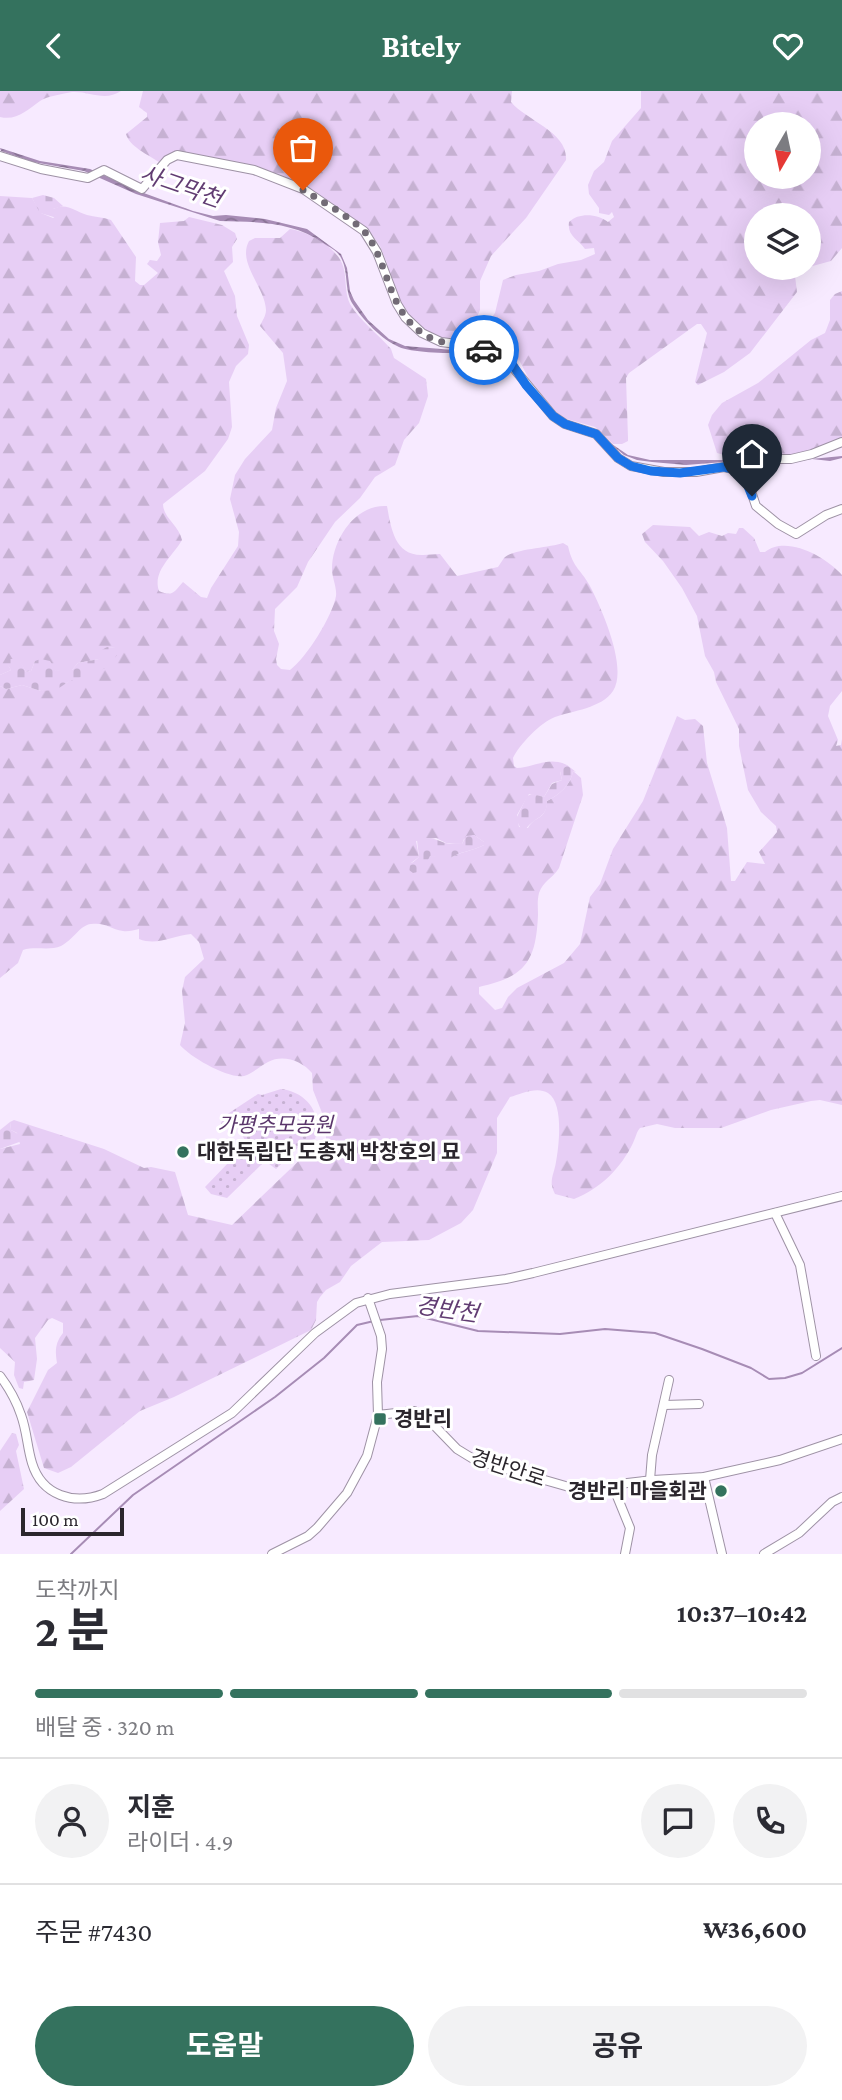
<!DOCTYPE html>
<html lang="ko">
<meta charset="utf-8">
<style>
body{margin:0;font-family:"Crimson Pro","Noto Sans KR",serif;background:#f2f2f3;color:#2b2b33;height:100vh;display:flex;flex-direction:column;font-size:26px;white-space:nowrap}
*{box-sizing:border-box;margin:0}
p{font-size:23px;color:#7c7c81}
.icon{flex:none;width:38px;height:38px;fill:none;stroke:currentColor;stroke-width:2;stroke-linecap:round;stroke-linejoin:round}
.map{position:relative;height:1463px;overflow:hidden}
.sheet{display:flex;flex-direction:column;background:#fff;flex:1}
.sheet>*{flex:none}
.needle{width:46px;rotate:189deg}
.controls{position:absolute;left:744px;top:21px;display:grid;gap:14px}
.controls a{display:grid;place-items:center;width:77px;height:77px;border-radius:50%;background:#fff;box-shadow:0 7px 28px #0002;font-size:35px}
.scale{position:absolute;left:21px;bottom:18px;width:103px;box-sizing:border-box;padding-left:7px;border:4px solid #2b262d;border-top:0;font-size:19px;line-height:24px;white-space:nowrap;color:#2b262d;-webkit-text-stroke:5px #fff;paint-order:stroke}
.pin{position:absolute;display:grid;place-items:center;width:60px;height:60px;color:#fff;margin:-72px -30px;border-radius:50% 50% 50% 0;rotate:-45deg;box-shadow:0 0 7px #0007}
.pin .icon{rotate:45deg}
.courier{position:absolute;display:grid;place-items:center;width:70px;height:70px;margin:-35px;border:5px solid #1a73e8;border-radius:50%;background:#fff;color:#222;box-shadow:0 2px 9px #0007}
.headline em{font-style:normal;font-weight:700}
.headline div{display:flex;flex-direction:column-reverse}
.headline{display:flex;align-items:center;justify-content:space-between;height:119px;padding:0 35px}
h1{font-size:46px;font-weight:700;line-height:52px}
.bar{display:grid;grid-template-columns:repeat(4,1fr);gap:10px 7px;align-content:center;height:84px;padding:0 35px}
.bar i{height:9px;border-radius:5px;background:#e1e1e2}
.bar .current{background:#34725e}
.bar p{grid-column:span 4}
.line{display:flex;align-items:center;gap:18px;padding:0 35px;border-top:2px solid #e1e1e2}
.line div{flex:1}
.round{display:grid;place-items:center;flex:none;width:74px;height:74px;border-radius:37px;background:#f2f2f3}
.button{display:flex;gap:14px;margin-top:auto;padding:14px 35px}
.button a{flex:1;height:80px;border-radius:42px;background:#34725e;color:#fff;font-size:28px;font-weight:700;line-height:80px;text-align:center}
.button a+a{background:#f2f2f3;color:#2b2b33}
header{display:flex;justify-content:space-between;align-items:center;height:91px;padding:0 35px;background:#34725e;color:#fff;font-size:32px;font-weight:700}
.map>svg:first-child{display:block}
.forest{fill:url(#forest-firs);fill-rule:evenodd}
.cemetery{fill:url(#cemetery-stones)}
.park{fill:url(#park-dots)}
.water{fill:url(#water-waves)}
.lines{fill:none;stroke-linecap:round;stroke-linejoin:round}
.stream{stroke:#a78cb5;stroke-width:2}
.minor-casing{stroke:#9e92a5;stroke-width:10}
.minor{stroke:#fff;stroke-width:8}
.done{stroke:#726b76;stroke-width:7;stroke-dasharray:0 12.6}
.route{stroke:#1a73e8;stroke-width:9}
.poi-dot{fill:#34725e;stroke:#fff;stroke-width:2.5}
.labels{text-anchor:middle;stroke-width:6;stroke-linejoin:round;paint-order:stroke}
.park-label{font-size:21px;font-style:italic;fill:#5a366b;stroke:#fff}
.poi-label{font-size:21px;font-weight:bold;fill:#2b262d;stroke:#fff;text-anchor:start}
.street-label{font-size:21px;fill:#2b262d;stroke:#fff}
.water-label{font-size:23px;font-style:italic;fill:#613c72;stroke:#fff}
</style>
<header><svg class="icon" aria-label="back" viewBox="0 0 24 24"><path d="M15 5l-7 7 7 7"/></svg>Bitely<svg class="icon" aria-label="heart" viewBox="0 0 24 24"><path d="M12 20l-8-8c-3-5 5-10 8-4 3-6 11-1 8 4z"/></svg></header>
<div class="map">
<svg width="842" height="1463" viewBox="0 0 842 1463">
<defs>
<pattern id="forest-firs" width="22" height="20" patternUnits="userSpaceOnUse" patternTransform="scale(1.75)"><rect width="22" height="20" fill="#e7cef5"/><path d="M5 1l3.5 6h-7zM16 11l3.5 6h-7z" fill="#c6b1d2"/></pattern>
<pattern id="cemetery-stones" width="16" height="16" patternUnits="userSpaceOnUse" patternTransform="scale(1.75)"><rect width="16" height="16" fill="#e7cef5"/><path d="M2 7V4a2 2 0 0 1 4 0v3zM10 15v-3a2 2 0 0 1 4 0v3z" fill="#c6b1d2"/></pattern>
<pattern id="park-dots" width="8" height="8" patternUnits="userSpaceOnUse" patternTransform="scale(1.75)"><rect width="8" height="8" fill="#e7cef5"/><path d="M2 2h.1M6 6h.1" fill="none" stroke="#c6b1d2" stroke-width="1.8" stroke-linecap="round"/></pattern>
<pattern id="water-waves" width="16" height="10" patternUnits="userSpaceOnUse" patternTransform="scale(1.75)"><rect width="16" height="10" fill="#a78cb5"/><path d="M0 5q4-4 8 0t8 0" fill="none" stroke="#887294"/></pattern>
</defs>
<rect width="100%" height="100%" fill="#f7eaff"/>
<g class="forest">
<path d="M0,0H121C105,11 89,0 72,1C63,3 47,5 40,10C27,19 17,30 0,26Z"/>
<path d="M143,0H512L511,11C527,30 568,41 566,69L526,127L491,165L480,190V219L469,244L464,248L450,250L423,241L408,225L391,192L387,172L380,155L371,142L349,124L305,95L255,76L177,61L159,71C148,64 129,55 126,43L147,26V22L139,16Z"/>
<path d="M641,0H842V157L831,170L809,176L808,124H756V177H804L795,185L797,201L750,262L724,281L698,294L695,291L707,242L701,233H697L629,282L626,287L628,347V350L622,353H613L595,336L560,326L529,288L519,269L507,261L484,255L476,249L495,222L503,189L516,184L539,180L558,173L581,169L595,163L594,157L585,158C578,148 567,145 569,131C579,121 598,123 608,131L614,126L612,121L609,124L599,122V117L589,103L588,94L594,80L604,71L612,50L641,17ZM756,33H808V86H756Z"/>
<path d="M0,105L32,107L41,122L53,127L56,125L52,122L53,118C67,111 74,120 87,124C95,126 103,126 111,129L136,166L135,190L140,194H144L158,182L147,173L150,169L157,170L161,164L158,151L160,132L184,130L189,126L222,134L235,142L237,148L232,156L233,171L224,180L235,205L237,225L249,254L248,263L236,275L229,291L232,336L228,348L205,380L163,413C163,427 179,434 182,449C173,465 152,480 159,500C173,506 174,501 183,491L201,506L207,507L211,497L238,455L239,441L230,408L235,384L245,368L272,339L276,317L287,290L283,262L260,235C262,230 266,225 266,219C265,196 237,172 249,150L255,147H280L290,138C309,141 337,156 343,175C347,187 344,201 350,213C360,230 378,243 391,258L394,267L426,288L428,305L419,332L404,349L395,374L375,386L360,407L335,431L308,471L297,496L275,518L274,540L279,553L276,568L277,574L281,578L290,579C307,566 332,526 336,505C337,496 332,487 332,478C332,449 355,413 387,415C391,436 394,465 423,464C429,464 434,463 440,463L457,485L498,476C500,473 502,470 504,467C512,458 549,457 563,452L568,455C573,478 582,479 591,497C602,519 628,577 613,600C602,617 572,620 555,626C541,631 519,654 513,667L514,675L517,677C536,676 548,665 567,674L560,681L562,689L552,692L544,706L529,703L517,724L519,736L528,737C535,724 546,730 547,710C559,704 571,694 573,680L581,687L583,704L559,777C553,787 543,790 539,802C537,810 538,816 538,824C536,871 525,886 479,896V903L495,919L502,917L508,906L517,897L564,872L580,853L590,806L600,793L613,758L643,710L677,625L685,629L695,628L703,635L707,672L727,737L731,790H735L747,771L765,773L759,761L777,741L776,735L761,721L748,699L739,655V638L716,591L714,581L705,565L697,525L682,497L663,470L645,451L642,443L653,434L690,436L699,445L709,441L722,445L728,442L736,443L739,437H743L754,447L760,461H765C786,444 825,465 842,484V600L830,615L828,625L838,649L836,655L841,654L842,648V1014L820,1009L811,1010L771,1019L721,1037H675L657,1033L640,1037C636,1042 636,1046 633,1052C621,1077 600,1098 574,1108L555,1103C548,1090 554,1084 556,1071C559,1055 564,1012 548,1002C537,995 521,1003 510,1006L497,1027V1062L473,1119L461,1132L429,1149L382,1151L351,1175L340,1191L326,1199L320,1206L317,1211L316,1229L311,1239L174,1306L140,1320L71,1376L58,1382L44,1377L27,1321L48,1279L57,1272C55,1260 55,1252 63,1242V1232L52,1227L48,1229L35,1247L37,1268L34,1289L24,1291L23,1298L19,1297L14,1284L15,1271L0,1257V1058L20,1053L17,1042L11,1039L10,1031L14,1029L104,1058L144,1077L151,1076L175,1081L188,1124L232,1134L309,1060L326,1053V1032L313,999L312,982C302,970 283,963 268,971C260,975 252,983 244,985C228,988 190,966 180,954L185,932L182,900L185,886L204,868L199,851L191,843C172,845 157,855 139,848V838C134,839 128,841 123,840C110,838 106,831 91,833C80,834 73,849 61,855C50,860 35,855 23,859L18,872L0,887V595L6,598L22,594L41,600L65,593L115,557L107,556L99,568L78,572L72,579L56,580L35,570L31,580L26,581L18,568H10L8,574L11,579L0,584ZM474,744L484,751V754C475,759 457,762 452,766L431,765L411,772L419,766L416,750L436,747L446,752L462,753L464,748Z"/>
<path d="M842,200V349C804,365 758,375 717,362L708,334L712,324L722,312L758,292L811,249L825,242L830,229V209L835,203Z"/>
<polygon points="12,1342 16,1343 19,1354 16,1360 24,1398 0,1420 0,1360"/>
</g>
<g class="cemetery">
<polygon points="43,104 54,107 63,115 53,118 57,127 40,122 32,107"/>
<polygon points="107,556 116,557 117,564 108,576 68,591 56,599 41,600 22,594 6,598 0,595 0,584 11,579 7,573 9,568 19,568 26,581 31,580 35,570 41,568 50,570 56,580 65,578 72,579 78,572 99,568 100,560"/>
<path d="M567,674L576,681L573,680C571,694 559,704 547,710C548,727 534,726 526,738H521L516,728L527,705L532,703L544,706L552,693L562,689L560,680Z"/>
<path d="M474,744L484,751V754C473,760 457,761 449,768L430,765L422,780L413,782L409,779L410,774L419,766L417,749C429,745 434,748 445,752C451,754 455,751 462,753L466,745Z"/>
<polygon points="10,1031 11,1039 20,1044 22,1050 0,1058 0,1039"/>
</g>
<path class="park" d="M281,998C307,1001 323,1023 315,1048L304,1051L276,1078L265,1070L227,1107L211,1103L205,1096L230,1070L228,1058L248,1054L239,1039V1030L221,1034L223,1026L258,1003L262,1004Z"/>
<g class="water">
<path d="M0,57L40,70L90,78L141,101L193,120L213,125L226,124L265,128L307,138L341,163L347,177L350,200L354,209L368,229L389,248L405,255L490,262C471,263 415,263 399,256C381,248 363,229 352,212C344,198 349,179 340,165C336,159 329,156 323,152C293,130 255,131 220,130L136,103L84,80L33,71L1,60Z"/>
<polygon points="606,349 628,364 650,369 729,369 769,372 842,365 842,367 830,370 812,368 773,374 724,371 686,374 652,371 637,369 624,364"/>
</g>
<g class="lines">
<g class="stream">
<polyline points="380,1229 418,1225 478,1240 560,1243 605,1238 655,1242 702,1258 751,1277 769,1288 785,1287 802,1282 842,1257"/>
<polyline points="71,1463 133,1404 275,1306 324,1267 357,1234 374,1230"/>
</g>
<g class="minor-casing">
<g id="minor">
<polyline points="0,65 41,78 88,87 104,79 142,98 167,69 177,64 254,79 303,98 364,140 377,161 397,213 405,226 422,242 441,251 473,255 506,268 553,325 565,333 596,343 618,367 631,375 664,381 696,381 724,376 738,379 748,391 756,415 778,433 796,443 826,424 842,418"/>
<polyline points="731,377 738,368 791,368 812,363 842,351"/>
<polyline points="775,1122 800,1174 816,1265"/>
<path d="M0,1285C9,1297 16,1309 21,1324C27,1340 27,1356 32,1372C42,1405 74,1414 103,1403L232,1322L315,1242L356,1212L390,1203L506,1188L533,1182L842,1105"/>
<polyline points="664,1314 699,1313"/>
<polyline points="378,1324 414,1320 427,1327 457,1358 475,1369 576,1398 653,1389 704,1386 780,1369 842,1348"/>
<polyline points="704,1386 722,1463"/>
<polyline points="650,1389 652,1364 669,1289"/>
<polyline points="612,1393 630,1437 625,1463"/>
<polyline points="272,1463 308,1445 317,1437 347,1402 367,1365 378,1324 377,1291 382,1258 381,1245 368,1207"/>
<polyline points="764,1463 799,1442 832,1411 842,1406"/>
</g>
</g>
<use href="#minor" class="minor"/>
</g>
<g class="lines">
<path class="done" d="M303,99C320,109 358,130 368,145C389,177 389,219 422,242C440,255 464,252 484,259"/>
<polyline class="route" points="484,259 510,270 526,294 553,325 565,333 596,343 618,367 631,375 651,380 680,382 724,376 738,379 743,383 752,405"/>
</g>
<g class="poi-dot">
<circle cx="183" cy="1061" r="7"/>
<rect x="373" y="1321" width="14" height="14" rx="3.5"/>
<circle cx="721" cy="1400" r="7"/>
</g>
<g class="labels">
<g class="park-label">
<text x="275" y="1041">가평추모공원</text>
</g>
<g class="poi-label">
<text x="197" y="1068">대한독립단 도총재 박창호의 묘</text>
<text x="394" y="1335">경반리</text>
<text x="707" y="1407" text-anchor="end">경반리 마을회관</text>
</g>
<g class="street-label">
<text transform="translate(508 1377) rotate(18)" y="7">경반안로</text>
</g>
<g class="water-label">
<text transform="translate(181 95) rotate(19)" y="8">사그막천</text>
<text transform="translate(447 1218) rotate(8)" y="8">경반천</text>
</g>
</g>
</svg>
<div class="controls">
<a><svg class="needle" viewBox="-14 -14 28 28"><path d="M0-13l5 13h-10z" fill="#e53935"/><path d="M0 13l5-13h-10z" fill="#7c7c81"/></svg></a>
<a><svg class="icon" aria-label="layers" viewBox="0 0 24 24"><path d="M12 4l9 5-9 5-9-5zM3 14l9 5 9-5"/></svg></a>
</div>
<div class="scale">100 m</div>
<div class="pin" style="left:303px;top:99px;background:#ea580c"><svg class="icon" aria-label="bag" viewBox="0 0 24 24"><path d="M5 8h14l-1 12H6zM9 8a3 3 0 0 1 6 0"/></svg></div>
<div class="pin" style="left:752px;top:405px;background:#1f2937"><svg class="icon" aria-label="home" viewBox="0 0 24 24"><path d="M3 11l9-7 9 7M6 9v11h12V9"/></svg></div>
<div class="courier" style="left:484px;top:259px"><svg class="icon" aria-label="car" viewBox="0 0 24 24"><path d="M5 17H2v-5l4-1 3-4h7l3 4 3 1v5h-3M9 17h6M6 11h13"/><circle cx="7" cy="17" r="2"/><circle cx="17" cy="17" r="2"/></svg></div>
</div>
<section class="sheet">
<div class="headline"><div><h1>2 분</h1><p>도착까지</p></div><em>10:37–10:42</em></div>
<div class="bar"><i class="current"></i><i class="current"></i><i class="current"></i><i></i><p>배달 중 · 320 m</p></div>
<div class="line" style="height:126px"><a class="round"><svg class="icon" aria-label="person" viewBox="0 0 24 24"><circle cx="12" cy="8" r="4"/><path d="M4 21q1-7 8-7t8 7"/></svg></a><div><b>지훈</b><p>라이더 · 4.9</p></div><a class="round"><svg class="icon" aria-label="chat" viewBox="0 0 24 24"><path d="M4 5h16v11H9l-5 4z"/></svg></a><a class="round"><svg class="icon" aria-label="phone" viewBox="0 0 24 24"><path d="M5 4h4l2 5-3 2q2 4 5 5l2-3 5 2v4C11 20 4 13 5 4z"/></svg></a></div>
<div class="line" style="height:91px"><div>주문 #7430</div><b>₩36,600</b></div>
<div class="button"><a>도움말</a><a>공유</a></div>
</section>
